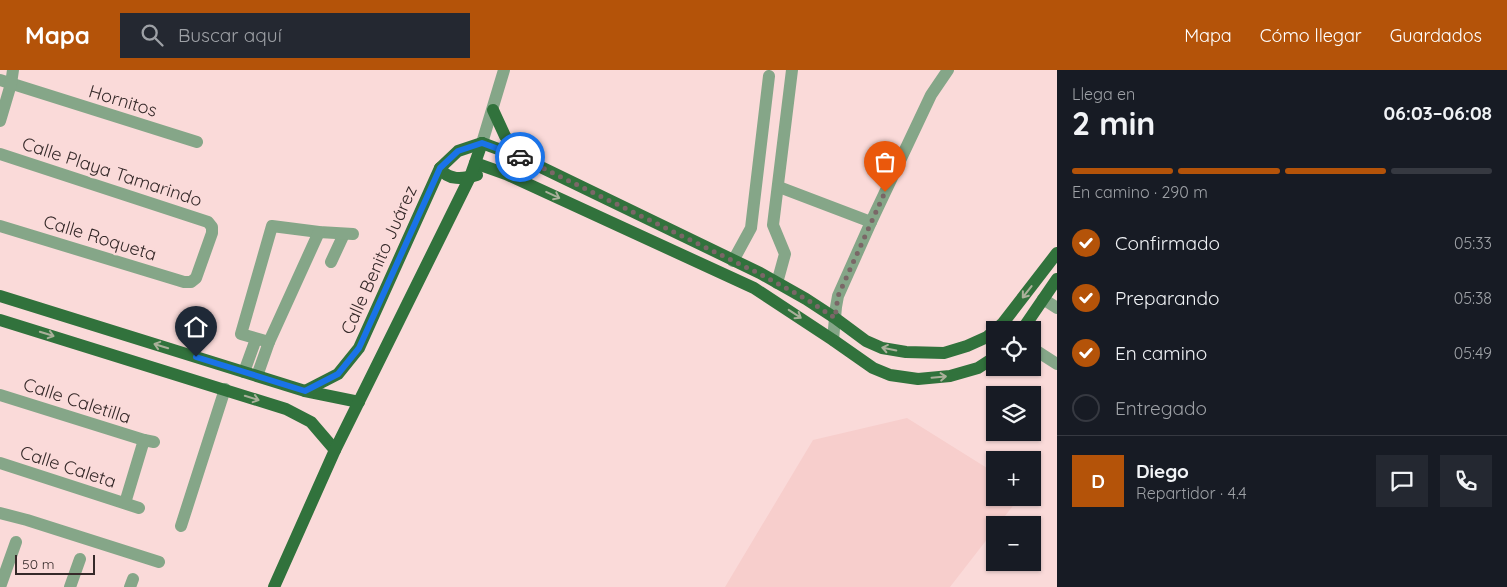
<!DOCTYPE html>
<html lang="es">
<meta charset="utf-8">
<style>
body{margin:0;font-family:Quicksand,sans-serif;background:#242831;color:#f1f3f6;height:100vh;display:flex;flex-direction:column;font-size:19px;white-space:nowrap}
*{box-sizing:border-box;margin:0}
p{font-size:16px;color:#9ea1a6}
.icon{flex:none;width:28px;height:28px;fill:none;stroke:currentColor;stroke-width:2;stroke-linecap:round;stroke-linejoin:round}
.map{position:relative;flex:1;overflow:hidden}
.drawer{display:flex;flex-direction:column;background:#171b24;width:450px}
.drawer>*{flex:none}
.fabs{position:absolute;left:986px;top:251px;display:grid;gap:10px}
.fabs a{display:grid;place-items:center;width:55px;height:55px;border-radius:0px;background:#171b24;box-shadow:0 1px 4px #0004;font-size:25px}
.scale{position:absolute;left:15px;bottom:12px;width:80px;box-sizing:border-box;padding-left:5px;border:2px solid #352929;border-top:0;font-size:14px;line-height:18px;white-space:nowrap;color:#352929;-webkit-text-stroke:4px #fadad9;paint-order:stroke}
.pin{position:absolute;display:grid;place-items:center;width:42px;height:42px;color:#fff;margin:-51px -21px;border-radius:50% 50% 50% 0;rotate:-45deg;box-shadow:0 0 5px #0007}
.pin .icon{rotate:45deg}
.courier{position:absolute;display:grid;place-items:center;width:50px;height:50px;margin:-25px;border:4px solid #1a73e8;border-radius:50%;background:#fff;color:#222;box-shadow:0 1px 6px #0007}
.head em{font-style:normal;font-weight:700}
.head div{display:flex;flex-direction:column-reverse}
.head{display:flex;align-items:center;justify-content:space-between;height:85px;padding:0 15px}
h1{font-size:32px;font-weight:700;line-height:38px}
.bar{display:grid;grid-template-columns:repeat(4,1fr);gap:8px 5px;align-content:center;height:60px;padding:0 15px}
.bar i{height:6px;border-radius:4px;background:#363941}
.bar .on{background:#b45309}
.bar p{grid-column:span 4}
.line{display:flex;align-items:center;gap:12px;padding:0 15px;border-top:1px solid #363941}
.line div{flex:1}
.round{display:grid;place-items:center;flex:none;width:52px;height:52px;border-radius:0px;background:#242831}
ol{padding:0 15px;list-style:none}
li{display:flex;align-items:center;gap:15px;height:55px}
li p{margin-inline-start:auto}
li .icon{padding:5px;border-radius:50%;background:#b45309;color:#fff;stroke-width:4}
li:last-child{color:#9ea1a6}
li i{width:28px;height:28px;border:2px solid #363941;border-radius:50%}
header{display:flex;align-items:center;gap:30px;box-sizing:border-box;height:70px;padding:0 25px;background:#b45309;color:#fff}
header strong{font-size:24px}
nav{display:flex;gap:28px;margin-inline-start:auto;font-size:18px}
.search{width:350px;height:45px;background:#242831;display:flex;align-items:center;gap:12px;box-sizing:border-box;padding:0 18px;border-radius:0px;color:#9ea1a6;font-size:19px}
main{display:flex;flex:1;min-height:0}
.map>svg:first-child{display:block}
.built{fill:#f7cecc}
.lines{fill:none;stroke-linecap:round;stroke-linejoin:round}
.minor{stroke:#85a688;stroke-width:12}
.major{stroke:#31723c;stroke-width:12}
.oneway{stroke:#aab09a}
.done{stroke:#7a6767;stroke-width:5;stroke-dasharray:0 9}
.route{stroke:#1a73e8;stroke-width:6}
.labels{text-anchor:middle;stroke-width:5;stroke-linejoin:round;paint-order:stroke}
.street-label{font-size:18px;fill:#352929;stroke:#fadad9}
</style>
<header>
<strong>Mapa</strong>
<div class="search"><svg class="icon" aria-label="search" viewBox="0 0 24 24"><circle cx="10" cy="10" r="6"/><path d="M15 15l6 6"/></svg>Buscar aquí</div>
<nav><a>Mapa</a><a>Cómo llegar</a><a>Guardados</a></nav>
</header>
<main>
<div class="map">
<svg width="1057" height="517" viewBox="0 0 1057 517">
<rect width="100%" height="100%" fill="#fadad9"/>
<polygon class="built" points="907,348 995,403 995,428 1019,428 998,455 995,455 995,459 950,517 725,517 813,370"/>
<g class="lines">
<g class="minor">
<polyline points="0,10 197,72"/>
<polyline points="0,51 11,14 13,0"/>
<polyline points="482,73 504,0"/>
<polyline points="0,84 208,152 212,157 212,163 196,208 191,212 184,212 0,156"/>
<polyline points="779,117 871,152"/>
<polyline points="733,191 751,158 769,6"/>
<polyline points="331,192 344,164"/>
<polyline points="777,213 785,184 773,155 792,0"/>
<polyline points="1043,229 1057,238"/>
<polyline points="833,270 836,237 838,226 871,152 931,25 948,0"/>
<polyline points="269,272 241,264 272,156 319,162 353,164"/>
<polyline points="1032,278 1057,294"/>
<polyline points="244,302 256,269"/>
<polyline points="257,306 269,272 319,162"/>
<polyline points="0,325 144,370 154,372"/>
<polyline points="0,393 139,438"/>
<polyline points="125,433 144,370"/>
<polyline points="0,443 27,450 159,492"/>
<polyline points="181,456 225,319"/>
<polyline points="0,517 16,472"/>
<polyline points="70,517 80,489"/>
<polyline points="130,517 133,509"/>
</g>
<g class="major">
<polyline points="493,40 505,66 520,87"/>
<polyline points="482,73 520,87 760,203 806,229 835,248 866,271 882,278 906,282 944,283 967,276 987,267 1003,253 1057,183"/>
<polyline points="475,93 506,104 754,218 833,270 873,298 890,305 918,309 950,306 978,298 995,287"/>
<path d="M440,98C448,111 463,109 477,105"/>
<polyline points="0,226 305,321 359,332"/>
<polyline points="0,250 286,339 311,352 335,380"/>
<polyline points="1022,260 1057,209"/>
<polyline points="305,321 338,304 359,278 440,98 458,81 482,73"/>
<polyline points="274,517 335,380 470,107 482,73"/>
</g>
</g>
<defs><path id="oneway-shaft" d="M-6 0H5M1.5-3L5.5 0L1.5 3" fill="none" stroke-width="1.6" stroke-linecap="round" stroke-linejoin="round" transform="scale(1.25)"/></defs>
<g class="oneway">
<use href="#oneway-shaft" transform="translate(553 125) rotate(25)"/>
<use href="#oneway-shaft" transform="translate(1027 222) rotate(128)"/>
<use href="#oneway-shaft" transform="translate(795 244) rotate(33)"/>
<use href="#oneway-shaft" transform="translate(47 264) rotate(17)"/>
<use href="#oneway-shaft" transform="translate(161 276) rotate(-163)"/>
<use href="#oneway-shaft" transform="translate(889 279) rotate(-168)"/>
<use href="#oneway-shaft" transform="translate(939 307) rotate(-5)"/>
<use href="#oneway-shaft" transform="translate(252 328) rotate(17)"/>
</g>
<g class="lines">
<polyline class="done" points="520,87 760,204 806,229 835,248 838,226 885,122"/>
<polyline class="route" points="196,287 305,321 338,304 359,278 440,98 458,81 482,73 520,87"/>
</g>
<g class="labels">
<g class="street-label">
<text transform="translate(123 31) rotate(17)" y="6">Hornitos</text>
<text transform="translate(112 102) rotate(18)" y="6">Calle Playa Tamarindo</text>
<text transform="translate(100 168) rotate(17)" y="6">Calle Roqueta</text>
<text transform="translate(379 190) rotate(-66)" y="6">Calle Benito Juárez</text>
<text transform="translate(77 331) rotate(18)" y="6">Calle Caletilla</text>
<text transform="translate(68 397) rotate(18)" y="6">Calle Caleta</text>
</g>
</g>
</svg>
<div class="fabs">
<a><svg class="icon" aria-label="locate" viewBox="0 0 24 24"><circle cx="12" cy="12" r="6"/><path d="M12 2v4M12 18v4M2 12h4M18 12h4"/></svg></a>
<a><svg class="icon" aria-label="layers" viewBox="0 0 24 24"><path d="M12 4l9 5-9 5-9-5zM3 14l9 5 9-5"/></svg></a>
<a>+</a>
<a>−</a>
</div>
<div class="scale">50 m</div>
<div class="pin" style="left:885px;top:122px;background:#ea580c"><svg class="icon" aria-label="bag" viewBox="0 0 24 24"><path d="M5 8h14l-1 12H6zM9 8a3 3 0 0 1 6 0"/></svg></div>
<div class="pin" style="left:196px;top:287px;background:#1f2937"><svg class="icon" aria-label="home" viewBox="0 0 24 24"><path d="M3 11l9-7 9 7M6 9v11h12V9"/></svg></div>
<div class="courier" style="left:520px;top:87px"><svg class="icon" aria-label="car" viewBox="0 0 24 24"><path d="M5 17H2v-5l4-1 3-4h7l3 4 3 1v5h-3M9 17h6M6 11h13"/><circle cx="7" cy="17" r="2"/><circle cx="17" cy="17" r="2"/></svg></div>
</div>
<section class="drawer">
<div class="head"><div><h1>2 min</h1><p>Llega en</p></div><em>06:03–06:08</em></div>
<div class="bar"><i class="on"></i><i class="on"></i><i class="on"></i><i></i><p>En camino · 290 m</p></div>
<ol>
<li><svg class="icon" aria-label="check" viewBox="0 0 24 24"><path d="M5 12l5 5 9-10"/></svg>Confirmado<p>05:33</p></li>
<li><svg class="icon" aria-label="check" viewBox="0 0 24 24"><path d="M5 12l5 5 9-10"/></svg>Preparando<p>05:38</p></li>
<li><svg class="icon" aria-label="check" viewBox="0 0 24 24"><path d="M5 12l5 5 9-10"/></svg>En camino<p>05:49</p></li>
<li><i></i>Entregado</li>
</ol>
<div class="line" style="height:90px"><b class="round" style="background:#b45309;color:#fff">D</b><div><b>Diego</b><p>Repartidor · 4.4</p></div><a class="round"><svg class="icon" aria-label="chat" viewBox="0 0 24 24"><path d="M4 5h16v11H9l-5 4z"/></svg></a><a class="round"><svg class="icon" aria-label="phone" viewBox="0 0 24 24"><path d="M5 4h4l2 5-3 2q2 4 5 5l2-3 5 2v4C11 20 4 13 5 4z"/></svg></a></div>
</section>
</main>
